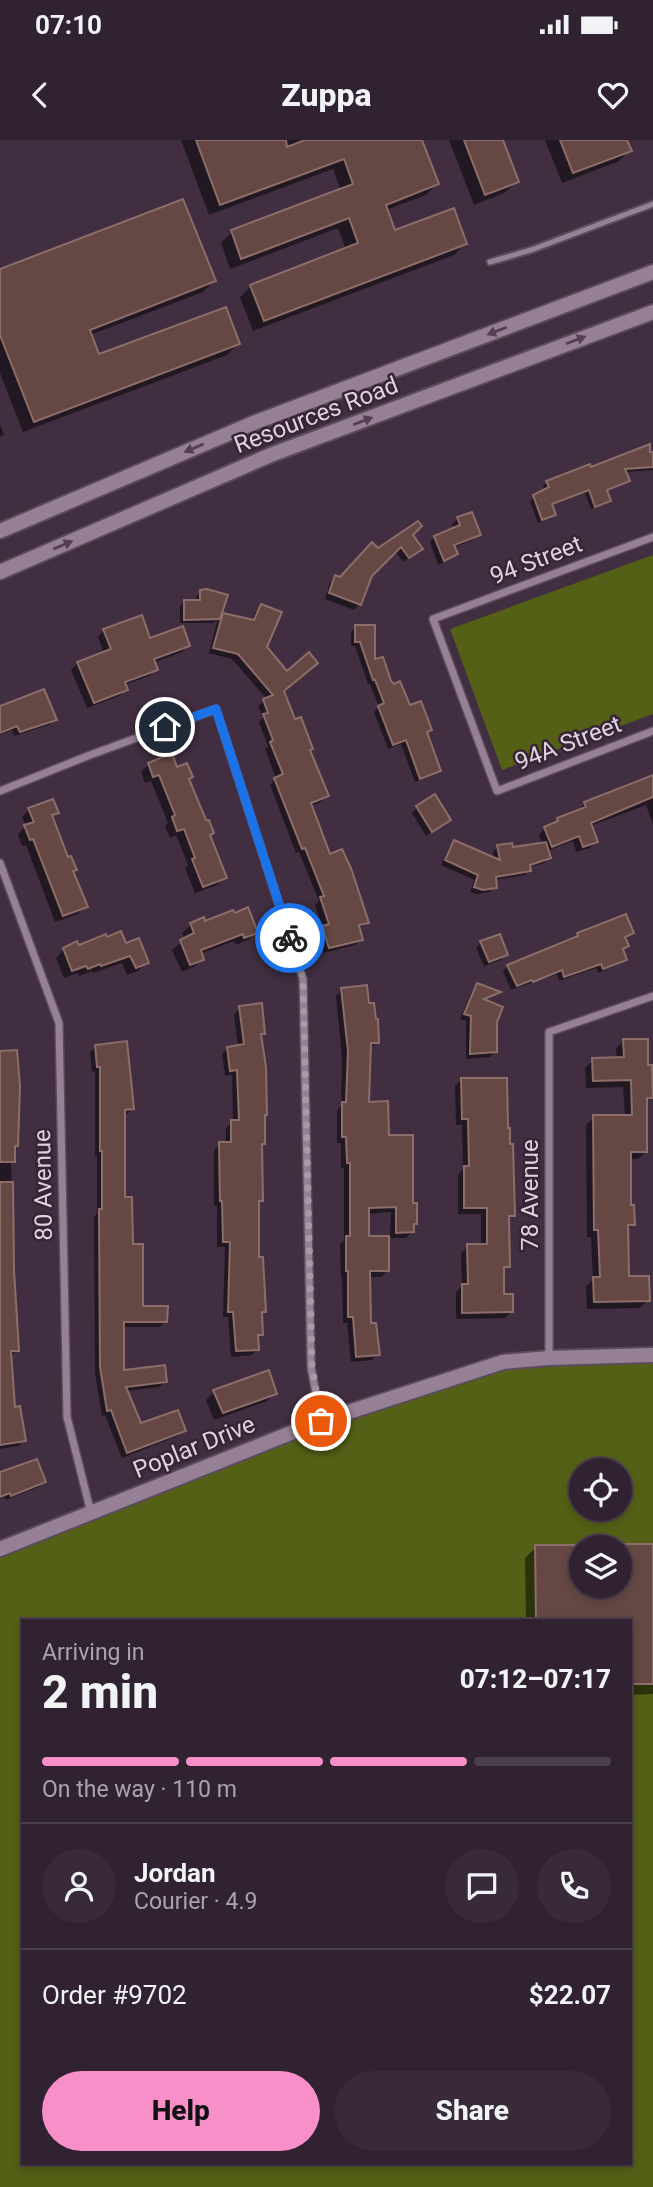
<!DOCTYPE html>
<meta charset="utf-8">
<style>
body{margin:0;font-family:Roboto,sans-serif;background:#392a39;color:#f1f3f6;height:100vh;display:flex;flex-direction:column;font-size:26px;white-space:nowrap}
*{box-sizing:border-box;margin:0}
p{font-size:23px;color:#a8a4ab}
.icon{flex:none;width:38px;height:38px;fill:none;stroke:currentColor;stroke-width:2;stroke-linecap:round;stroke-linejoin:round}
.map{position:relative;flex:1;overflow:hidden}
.details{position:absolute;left:21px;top:1479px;width:611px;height:546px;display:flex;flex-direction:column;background:#312231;border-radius:0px;box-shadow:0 4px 10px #0003,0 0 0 2px #4c3f4d}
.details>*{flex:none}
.buttons{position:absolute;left:569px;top:1318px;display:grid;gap:14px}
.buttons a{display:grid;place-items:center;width:63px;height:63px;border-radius:50%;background:#312231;box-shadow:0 4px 10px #0003,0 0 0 2px #4c3f4d;font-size:35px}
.pin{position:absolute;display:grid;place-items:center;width:60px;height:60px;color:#fff;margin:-30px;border:4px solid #fff;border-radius:50%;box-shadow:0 2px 7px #0007}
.courier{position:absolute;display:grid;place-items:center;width:70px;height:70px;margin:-35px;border:5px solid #1a73e8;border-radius:50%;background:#fff;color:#222;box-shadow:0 2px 9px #0007}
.headline em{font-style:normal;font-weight:800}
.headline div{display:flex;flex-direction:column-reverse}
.headline{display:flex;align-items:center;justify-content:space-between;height:119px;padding:0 21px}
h1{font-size:46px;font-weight:800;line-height:52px}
.bar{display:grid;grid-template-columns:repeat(4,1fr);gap:10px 7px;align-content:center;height:84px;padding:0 21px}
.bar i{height:9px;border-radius:5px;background:#4c3f4d}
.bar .selected{background:#f98fc8}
.bar p{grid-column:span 4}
.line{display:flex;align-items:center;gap:18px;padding:0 21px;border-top:2px solid #4c3f4d}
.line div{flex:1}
.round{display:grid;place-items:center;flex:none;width:74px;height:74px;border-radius:37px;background:#392a39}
.action{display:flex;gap:14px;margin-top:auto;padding:14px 21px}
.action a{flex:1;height:80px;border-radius:42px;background:#f98fc8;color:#111;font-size:28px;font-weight:800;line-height:80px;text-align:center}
.action a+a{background:#392a39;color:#f1f3f6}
.status{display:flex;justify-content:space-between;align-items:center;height:49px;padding:0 35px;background:#312231;direction:ltr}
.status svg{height:19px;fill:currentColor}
header{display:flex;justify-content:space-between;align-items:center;height:91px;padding:0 21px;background:#312231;font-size:32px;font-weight:800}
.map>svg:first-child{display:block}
.green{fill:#546016;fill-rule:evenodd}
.shadow{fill:#0007;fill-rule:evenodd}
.building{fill:#654844;stroke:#8d6d69;stroke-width:2}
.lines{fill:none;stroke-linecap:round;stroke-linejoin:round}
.lane-casing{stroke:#5b4b5b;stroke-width:9}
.street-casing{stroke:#5b4b5b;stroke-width:10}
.secondary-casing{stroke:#5b4b5b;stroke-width:18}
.lane{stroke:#968095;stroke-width:5}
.street{stroke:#968095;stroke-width:7}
.secondary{stroke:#968095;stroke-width:14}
.oneway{fill:#544052}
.done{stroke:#a899a8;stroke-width:7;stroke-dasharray:0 12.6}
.route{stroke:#1a73e8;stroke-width:9}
.labels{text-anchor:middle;stroke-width:5;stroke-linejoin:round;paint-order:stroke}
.street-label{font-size:24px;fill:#dfd3df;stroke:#372436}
</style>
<div class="status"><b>07:10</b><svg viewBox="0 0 49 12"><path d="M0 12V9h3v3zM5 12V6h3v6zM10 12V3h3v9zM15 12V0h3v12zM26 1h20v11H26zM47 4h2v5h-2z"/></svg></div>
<header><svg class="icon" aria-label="back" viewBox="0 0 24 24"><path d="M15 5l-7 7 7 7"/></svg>Zuppa<svg class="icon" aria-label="heart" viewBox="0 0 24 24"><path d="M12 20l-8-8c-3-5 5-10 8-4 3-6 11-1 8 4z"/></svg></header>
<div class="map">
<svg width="653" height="2047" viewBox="0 0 653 2047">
<rect width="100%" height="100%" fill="#412e41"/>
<g class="green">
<polygon points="653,415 653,574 502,630 450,489"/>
<path d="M653,1215V2047H0V1401L91,1373L321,1281L503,1222ZM581,1330H620V1368H581ZM581,1407H620V1446H581ZM23,1480H630V2023H23Z"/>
</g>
<g class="shadow">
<polygon points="181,0 420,0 437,44 426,55 386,70 394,92 465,104 454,115 253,191 240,157 251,146 346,110 338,88 230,129 221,103 232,92 341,51 333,29 209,75"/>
<polygon points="449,0 501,0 517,41 506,52 474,65"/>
<polygon points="545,0 626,0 630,10 619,21 562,43"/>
<polygon points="0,130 214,141 203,152 90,195 98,217 238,204 227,215 23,292 0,233"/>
<polygon points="0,284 4,294 0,297"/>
<polygon points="653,313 653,330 625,332 628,340 624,344 606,351 609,360 605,364 591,369 585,353 551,365 554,374 550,378 538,383 530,361 545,351 543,346 547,342"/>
<polygon points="458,379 479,394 473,400 454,407 456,414 451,419 438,425 430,402 435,397 454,389 452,384"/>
<polygon points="411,394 421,409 403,422 395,411 371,436 359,464 354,470 325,459 330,443 336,437 340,439 377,410"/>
<polygon points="201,452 226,456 218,480 223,475 251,482 256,471 261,466 265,508 327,656 321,662 310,666 329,716 367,783 358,789 361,799 355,805 323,813 317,793 322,787 315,765 319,761 299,712 296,713 270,645 276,638 265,609 268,606 259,582 263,578 258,566 267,559 232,519 209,513 218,478 214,483 180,483 180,466 184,462 196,461 196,457"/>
<polygon points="356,487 374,522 409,567 430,590 426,594 439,630 434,635 415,642 401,604 388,609 374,572 379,567 370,544 368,544 355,506 351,506 351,492"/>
<polygon points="104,490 149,501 188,505 182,512 153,523 156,529 149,536 124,545 126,549 119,556 87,568 71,530 78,523 104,513 98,497"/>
<polygon points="0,568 55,579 49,585 14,596 12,590 0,595"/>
<polygon points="149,624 176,630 187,640 225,737 217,745 195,753 185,728 188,725 176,695 170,698 165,686 168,683 151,641 145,643 141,632"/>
<polygon points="653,641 653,685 646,665 590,686 596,701 590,708 576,712 573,701 547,711 549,718 544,723 529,727 530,730 525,735 494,740 495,747 490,752 477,754 470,752 474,740 441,725 449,707 454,702 494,720 493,712 498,707 511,709 542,704 539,695 545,688 552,685 558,680 579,671 585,663"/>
<polygon points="417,667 448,680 426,696 412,673"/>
<polygon points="29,670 57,672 51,678 67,719 75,729 72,732 85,766 78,774 55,782 26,705 22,706 18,694 26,686 22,677"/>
<polygon points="204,783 256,792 248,800 236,805 234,801 200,814 202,819 194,827 182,832 172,810 185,799 182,793 191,785"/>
<polygon points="632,793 624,799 627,806 622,811 625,819 619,824 598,833 596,828 559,841 557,834 511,850 503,831 508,826 573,799 578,794"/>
<polygon points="481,803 506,814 501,820 484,826 476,808"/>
<polygon points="125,805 147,822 138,831 127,835 122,823 93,833 92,831 79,836 78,833 64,838 56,818 64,809"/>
<polygon points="477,845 498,853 484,861 495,882 495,912 490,917 466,919 466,881 460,879 472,851"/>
<path d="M342,849L378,902L369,908L367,963L387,997L412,1065L415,1083L412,1086V1092L406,1098H387L388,1130L381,1137H368L370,1185L378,1214L372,1220L351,1222L347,1183H343L342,1137H341L340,1104L344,1100V1028H341V1003H337V970L341,966L342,918L336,856ZM391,1072L390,1098L367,1097V1074Z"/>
<polygon points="240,868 263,893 260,897 265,975 263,977 263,1003 260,1006 261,1060 257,1064 257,1119 264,1171 260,1175 262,1194 257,1199 258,1209 252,1215 231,1217 228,1177 223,1177 225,1107 217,1107 217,1066 214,1066 214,1010 220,1004 226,1004 226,988 233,982 232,935 225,936 222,914 228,908 238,907 234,874"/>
<polygon points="624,901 646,927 651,958 645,963 645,1012 638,1019 629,1019 629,1067 633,1084 626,1091 627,1138 648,1160 640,1168 587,1169 586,1146 593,1140 591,1097 587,1097 586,985 594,977 625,977 623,947 586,948 585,928 593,920 617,919 616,908"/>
<polygon points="96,907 133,969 127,974 124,974 123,1059 141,1168 166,1181 160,1187 122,1187 122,1232 165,1241 160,1247 125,1251 140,1285 184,1291 178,1296 122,1318 105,1275 102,1276 95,1233 94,1077 97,1073 97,1016 95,1016 95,931 92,932 90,912"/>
<polygon points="0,913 17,1005 13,1009 13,1022 11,1023 17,1210 11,1216 14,1269 24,1300 18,1306 0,1309"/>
<polygon points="461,940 506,990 513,1075 507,1082 508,1126 502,1132 502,1156 512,1171 505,1178 456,1179 456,1152 462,1146 461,1113 468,1106 481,1106 481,1074 458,1074 458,1035 463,1029 462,985 456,985 455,946"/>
<polygon points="214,1252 275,1253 267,1261 214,1280 206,1260"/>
<polygon points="0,1334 44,1342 39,1347 5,1360 5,1357 0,1359"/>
<path d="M653,1406V1554L630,1555V1480H526L525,1418L536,1407ZM581,1407H620V1446H581Z"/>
</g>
<g class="building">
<polygon points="196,0 286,0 287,7 305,0 422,0 439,44 386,65 395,90 454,68 467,104 264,181 250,145 358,103 349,78 241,119 231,90 353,44 344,19 220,65"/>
<polygon points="464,0 503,0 519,42 485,55"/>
<polygon points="560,0 627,0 632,11 573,33"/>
<polygon points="183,59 216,141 90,190 99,214 226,167 240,204 34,282 0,195 0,129"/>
<polygon points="650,304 650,312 653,312 653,327 625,329 630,341 607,350 611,361 595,367 589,350 552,364 556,375 542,380 533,355 549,347 546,341 590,324 591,327"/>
<polygon points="472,372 481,395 454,405 458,414 444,421 434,396 460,385 457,377"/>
<polygon points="418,381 422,386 413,395 423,409 409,418 401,407 372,436 361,465 329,453 335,435 340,437 372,402 378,408"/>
<polygon points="207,449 228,455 220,479 184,480 184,460 200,460 200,450"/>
<polygon points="261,464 282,472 267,507 287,531 309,512 318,523 284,551 295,579 301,577 313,609 310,610 329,656 311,663 330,714 342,709 351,728 369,783 359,785 363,800 329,808 322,786 329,784 320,757 324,756 305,708 302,709 274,638 283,634 270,602 273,600 263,574 268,573 263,559 273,555 238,514 213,508 223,473 254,480"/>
<polygon points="142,475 150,498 183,486 190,506 154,519 158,530 125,542 128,550 94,563 77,522 111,509 103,489"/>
<polygon points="355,485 375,485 375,519 383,517 391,541 394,544 400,541 410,565 421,561 432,590 427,592 441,631 420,639 406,600 393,605 378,566 384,563 375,540 373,540 360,502 355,502"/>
<polygon points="44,549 57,580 20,592 17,586 0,593 0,566"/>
<polygon points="172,613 177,627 187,623 193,637 189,639 206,680 209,680 214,693 210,695 227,738 203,747 192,719 195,718 184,689 177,691 172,677 175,675 159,635 153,637 148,623"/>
<polygon points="653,635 653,657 591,683 598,702 583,707 579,696 552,707 544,687 558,681 557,678 586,667 584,662"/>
<polygon points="435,654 451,680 432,692 416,666"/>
<polygon points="53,659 59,673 52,675 68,717 71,716 77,730 73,731 88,767 63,776 33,699 30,700 24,685 34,682 28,668"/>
<polygon points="454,700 500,720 497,705 512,703 513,707 546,702 551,718 530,725 531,731 496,737 497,748 483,750 474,747 478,735 445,720"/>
<polygon points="248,767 258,793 244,798 243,794 201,810 204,820 190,825 180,800 194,793 190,783 204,777 205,781 233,770 235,773"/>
<polygon points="626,774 634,793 625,797 629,806 623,809 627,820 603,829 601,824 564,837 562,830 533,842 532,840 517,846 507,825 578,796 577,793"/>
<polygon points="121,791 126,803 139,798 149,823 136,828 130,816 101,826 100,824 88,829 86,826 72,831 63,808 77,801 79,805 106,794 107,797"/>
<polygon points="500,794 508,815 489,822 480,801"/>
<polygon points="477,843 501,852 484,859 503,867 497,882 497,912 470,914 471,876 464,874"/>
<polygon points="367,845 369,863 374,863 376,879 378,879 379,903 371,903 369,962 388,961 389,995 413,995 413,1063 417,1063 417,1084 414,1084 414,1092 396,1093 396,1067 369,1068 369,1096 389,1096 389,1131 370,1131 371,1183 376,1183 380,1215 356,1217 353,1177 348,1177 348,1131 346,1131 346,1096 350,1096 350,1023 347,1023 346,997 342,997 342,962 346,962 348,911 341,848"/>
<polygon points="262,863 265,894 261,894 266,927 267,975 265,975 265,1004 262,1004 263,1061 259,1061 259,1117 263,1117 266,1172 262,1172 263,1195 258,1195 259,1210 236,1211 233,1172 228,1172 230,1102 223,1102 222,1061 220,1061 219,1002 231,1002 231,980 239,980 237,930 230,931 227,907 244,904 239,866"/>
<polygon points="623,899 648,899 648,925 652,925 653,958 647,958 647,1012 631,1012 631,1065 634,1065 635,1085 628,1085 629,1136 649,1136 650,1161 594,1162 593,1137 600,1137 598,1090 594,1090 593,975 632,975 631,940 593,941 592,918 624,917"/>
<polygon points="127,901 134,969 125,970 125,1057 132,1057 133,1104 143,1104 143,1166 168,1166 167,1182 124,1182 124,1230 165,1225 167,1242 126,1247 141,1283 178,1270 186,1291 127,1313 111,1270 107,1271 100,1227 99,1069 102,1069 102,1011 100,1011 100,927 97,927 95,905"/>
<polygon points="17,910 20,946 18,1006 15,1006 15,1022 0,1022 0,911"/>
<polygon points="461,938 507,938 508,988 510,988 510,1004 513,1004 515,1076 509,1076 510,1127 504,1127 504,1154 513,1154 513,1172 462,1173 462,1144 468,1144 467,1104 487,1104 487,1068 464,1068 464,1026 469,1026 468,979 462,979"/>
<polygon points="0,1042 13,1042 14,1130 19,1211 11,1211 15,1267 20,1266 26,1301 0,1305"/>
<polygon points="269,1230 277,1254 223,1273 213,1250"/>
<polygon points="37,1319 46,1342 11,1356 10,1353 0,1357 0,1332"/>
<polygon points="620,1404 653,1404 653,1544 630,1544 630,1480 536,1480 535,1405 581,1405 581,1446 620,1446"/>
</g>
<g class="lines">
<g class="lane-casing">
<polyline id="lane" points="490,122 531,110 653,64"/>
</g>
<g class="street-casing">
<g id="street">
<polyline points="653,397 433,479 497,651 653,591"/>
<polyline points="0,651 90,615 216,569 303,839 311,1227 321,1281"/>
<polyline points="0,723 59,883 67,1277 91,1373"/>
<polyline points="549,1218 549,892 653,856"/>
</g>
</g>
<g class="secondary-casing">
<g id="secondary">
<polyline points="0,391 256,282 653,132"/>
<polyline points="0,432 273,314 653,172"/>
<polyline points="0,1409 321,1281 503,1222 549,1218 653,1215"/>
</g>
</g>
<use href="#lane" class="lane"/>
<use href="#street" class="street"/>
<use href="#secondary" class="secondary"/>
</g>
<defs><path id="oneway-solid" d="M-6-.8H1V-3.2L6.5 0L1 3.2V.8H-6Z" transform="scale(1.75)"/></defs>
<g class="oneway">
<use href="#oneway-solid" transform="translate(497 191) rotate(159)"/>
<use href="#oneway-solid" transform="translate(576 200) rotate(-21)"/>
<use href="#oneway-solid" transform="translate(363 281) rotate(-21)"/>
<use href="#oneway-solid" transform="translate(194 308) rotate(157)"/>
<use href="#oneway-solid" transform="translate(63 405) rotate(-23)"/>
</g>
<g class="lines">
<polyline class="done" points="290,798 303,839 312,1227 321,1281"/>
<polyline class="route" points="165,587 216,569 290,798"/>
</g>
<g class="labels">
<g class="street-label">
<text transform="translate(316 275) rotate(-21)" y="8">Resources Road</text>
<text transform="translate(536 420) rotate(-21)" y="8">94 Street</text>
<text transform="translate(568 603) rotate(-21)" y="8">94A Street</text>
<text transform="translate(43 1045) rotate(-91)" y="8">80 Avenue</text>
<text transform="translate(530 1055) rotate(-90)" y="8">78 Avenue</text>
<text transform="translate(194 1307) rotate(-22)" y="8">Poplar Drive</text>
</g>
</g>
</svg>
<div class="buttons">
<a><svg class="icon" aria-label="locate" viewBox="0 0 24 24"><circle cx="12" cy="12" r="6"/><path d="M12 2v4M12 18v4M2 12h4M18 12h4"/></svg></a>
<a><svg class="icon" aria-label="layers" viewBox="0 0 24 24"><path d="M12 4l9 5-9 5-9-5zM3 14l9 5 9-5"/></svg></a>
</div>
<div class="pin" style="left:321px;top:1281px;background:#ea580c"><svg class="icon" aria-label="bag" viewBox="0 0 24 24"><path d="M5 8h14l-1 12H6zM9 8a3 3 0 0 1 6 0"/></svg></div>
<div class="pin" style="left:165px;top:587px;background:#1f2937"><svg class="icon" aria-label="home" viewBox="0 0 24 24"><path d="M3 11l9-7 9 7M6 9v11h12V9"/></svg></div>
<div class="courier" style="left:290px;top:798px"><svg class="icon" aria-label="bike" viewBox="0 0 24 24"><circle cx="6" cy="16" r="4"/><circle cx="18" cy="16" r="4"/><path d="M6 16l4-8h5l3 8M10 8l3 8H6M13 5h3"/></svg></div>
<section class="details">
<div class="headline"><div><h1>2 min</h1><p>Arriving in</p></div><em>07:12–07:17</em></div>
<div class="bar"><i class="selected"></i><i class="selected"></i><i class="selected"></i><i></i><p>On the way · 110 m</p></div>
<div class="line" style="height:126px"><a class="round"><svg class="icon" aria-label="person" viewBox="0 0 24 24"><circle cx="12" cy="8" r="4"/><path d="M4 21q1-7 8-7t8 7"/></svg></a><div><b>Jordan</b><p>Courier · 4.9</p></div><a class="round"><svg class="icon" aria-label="chat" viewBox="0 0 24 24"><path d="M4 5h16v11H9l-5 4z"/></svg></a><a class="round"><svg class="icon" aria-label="phone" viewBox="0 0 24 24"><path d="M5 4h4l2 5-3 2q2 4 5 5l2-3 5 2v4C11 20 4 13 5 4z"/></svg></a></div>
<div class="line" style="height:91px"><div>Order #9702</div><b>$22.07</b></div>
<div class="action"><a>Help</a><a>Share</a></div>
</section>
</div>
